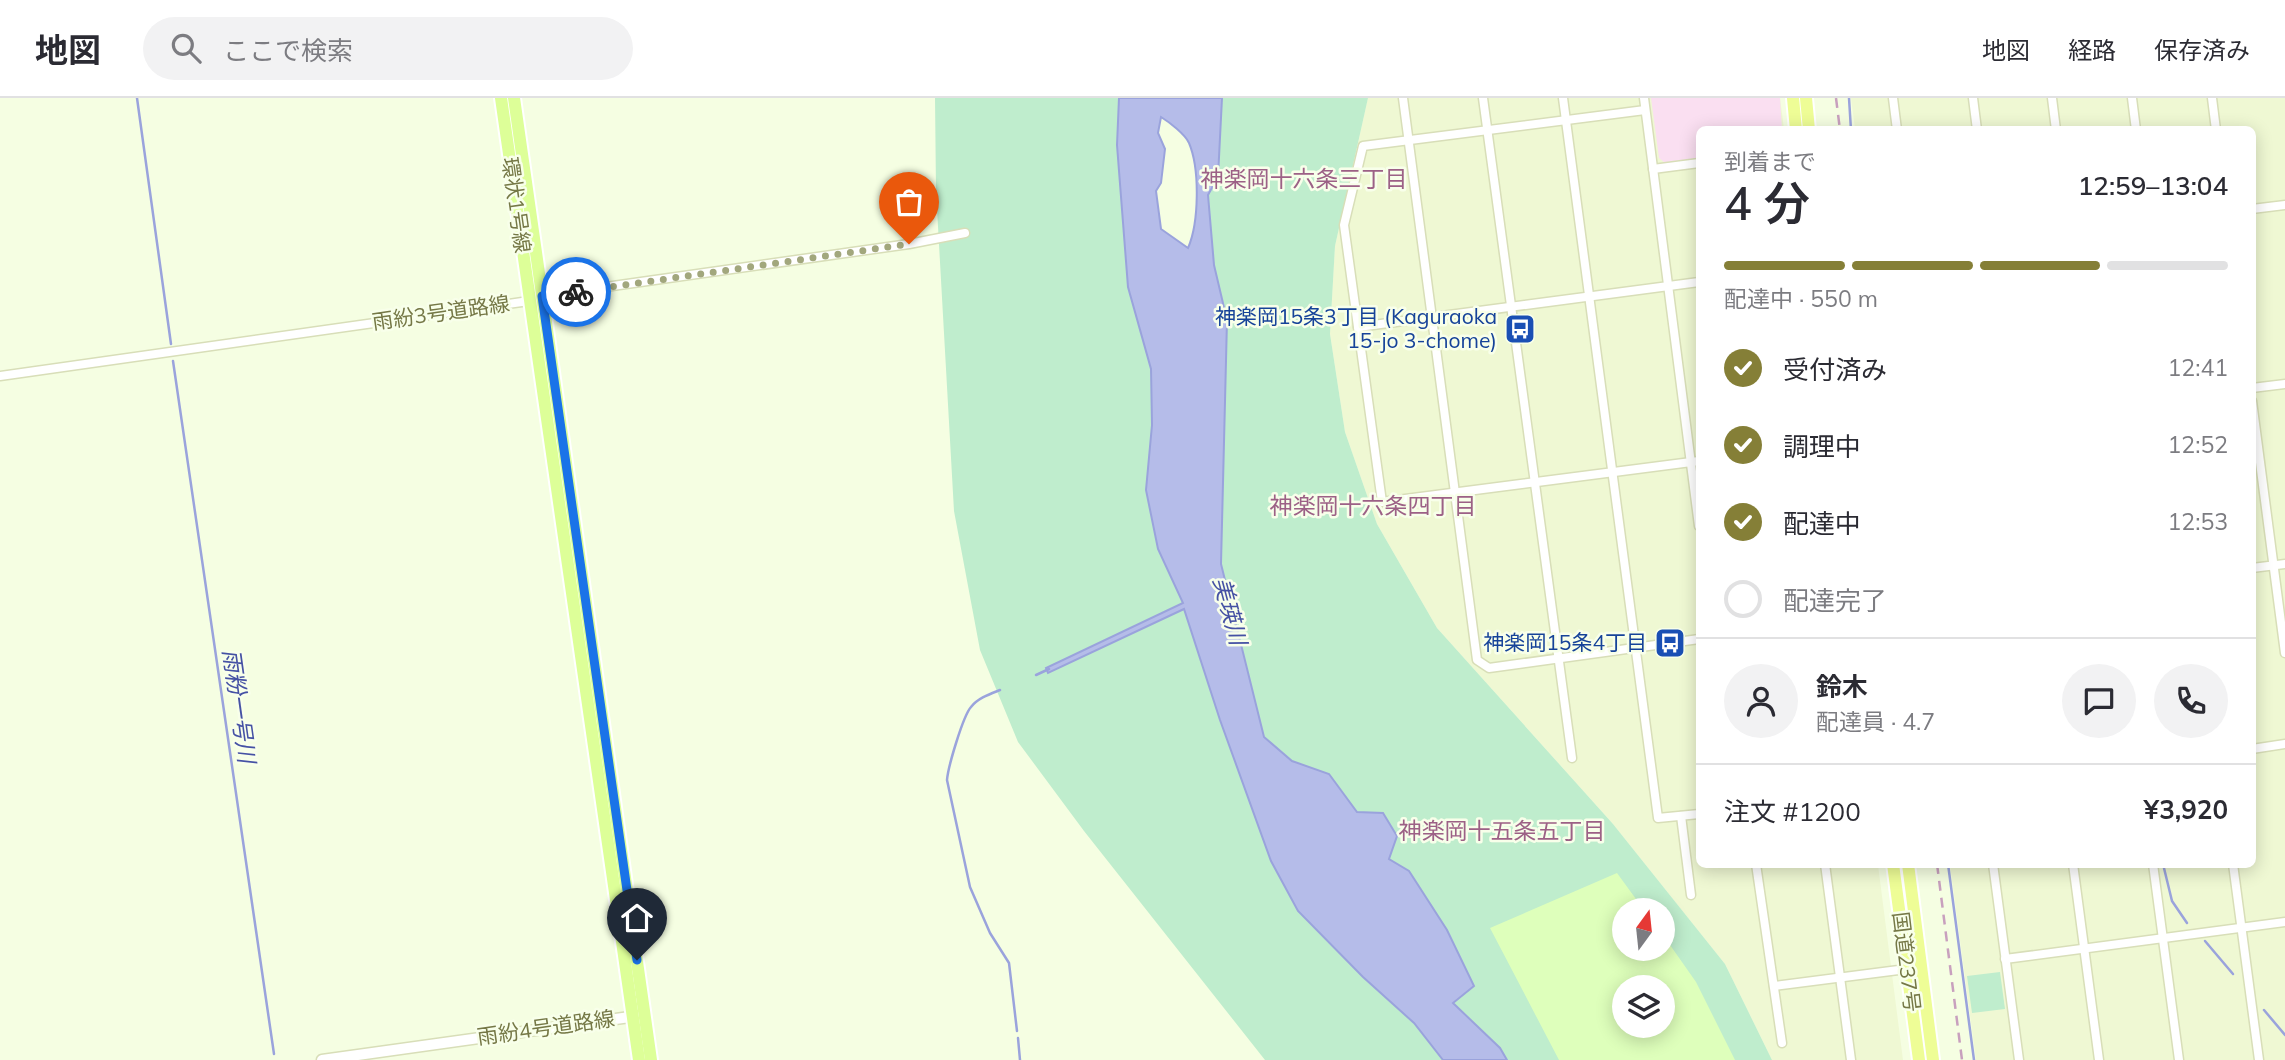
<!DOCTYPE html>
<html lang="ja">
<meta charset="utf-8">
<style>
body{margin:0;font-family:Mulish,"Noto Sans JP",sans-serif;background:#f2f2f3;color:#2b2b33;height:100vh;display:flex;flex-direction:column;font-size:26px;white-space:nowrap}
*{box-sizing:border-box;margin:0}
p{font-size:23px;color:#7c7c81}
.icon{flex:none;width:38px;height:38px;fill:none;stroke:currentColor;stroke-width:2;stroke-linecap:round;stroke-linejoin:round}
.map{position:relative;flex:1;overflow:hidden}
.side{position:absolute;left:1696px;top:28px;width:560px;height:742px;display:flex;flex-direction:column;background:#fff;border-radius:10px;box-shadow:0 4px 18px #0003}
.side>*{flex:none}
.needle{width:46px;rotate:15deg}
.tools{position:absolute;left:1612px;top:800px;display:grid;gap:14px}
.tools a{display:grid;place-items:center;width:63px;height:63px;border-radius:50%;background:#fff;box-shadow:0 4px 18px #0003;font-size:35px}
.pin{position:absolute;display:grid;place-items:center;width:60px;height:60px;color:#fff;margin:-72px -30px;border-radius:50% 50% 50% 0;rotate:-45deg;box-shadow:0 0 7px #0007}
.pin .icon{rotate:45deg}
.courier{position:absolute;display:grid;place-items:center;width:70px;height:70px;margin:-35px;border:5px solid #1a73e8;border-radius:50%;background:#fff;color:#222;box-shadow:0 2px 9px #0007}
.overview em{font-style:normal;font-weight:600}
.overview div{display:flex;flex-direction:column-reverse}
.overview{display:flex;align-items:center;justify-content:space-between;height:119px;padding:0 28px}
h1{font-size:46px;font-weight:600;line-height:52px}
.bar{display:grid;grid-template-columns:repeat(4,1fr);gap:10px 7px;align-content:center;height:84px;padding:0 28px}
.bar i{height:9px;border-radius:5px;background:#e1e1e2}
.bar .active{background:#857f37}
.bar p{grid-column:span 4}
.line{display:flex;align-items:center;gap:18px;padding:0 28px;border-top:2px solid #e1e1e2}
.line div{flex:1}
.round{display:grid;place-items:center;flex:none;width:74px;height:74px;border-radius:37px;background:#f2f2f3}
ol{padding:0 28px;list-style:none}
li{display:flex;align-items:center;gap:21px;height:77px}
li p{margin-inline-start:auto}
li .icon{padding:7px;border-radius:50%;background:#857f37;color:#fff;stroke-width:4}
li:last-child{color:#7c7c81}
li i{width:38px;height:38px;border:4px solid #e1e1e2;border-radius:50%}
header{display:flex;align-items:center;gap:42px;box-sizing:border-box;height:98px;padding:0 35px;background:#fff;border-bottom:2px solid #e1e1e2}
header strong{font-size:33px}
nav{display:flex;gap:38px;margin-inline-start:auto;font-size:24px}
.search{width:490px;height:63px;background:#f2f2f3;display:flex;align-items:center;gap:18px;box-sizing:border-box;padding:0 24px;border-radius:38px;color:#7c7c81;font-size:26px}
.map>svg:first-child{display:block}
.residential{fill:#eff8d3}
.education{fill:#fadff1}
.green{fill:#bfedcd;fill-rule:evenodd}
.sand{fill:#deffbb;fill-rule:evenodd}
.water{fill:#b5bce9;stroke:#9aa3dc;stroke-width:2;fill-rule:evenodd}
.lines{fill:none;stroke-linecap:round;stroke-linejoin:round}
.stream{stroke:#9aa3dc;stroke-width:2.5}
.minor-casing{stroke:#d8deb8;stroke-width:11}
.tertiary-casing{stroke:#d8deb8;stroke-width:13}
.primary-casing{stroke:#fff;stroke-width:16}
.trunk-casing{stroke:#fff;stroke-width:16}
.minor{stroke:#fff;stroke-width:8}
.tertiary{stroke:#fff;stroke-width:10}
.primary{stroke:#ddff98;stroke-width:12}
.trunk{stroke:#eefd96;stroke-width:12}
.rail{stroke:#c8a0be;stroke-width:2.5;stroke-dasharray:10 7;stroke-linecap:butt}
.done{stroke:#a2a77d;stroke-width:7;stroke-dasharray:0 12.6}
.route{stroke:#1a73e8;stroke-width:9}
.labels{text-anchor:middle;stroke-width:5;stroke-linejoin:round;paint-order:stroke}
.street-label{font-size:21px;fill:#757846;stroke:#f8ffea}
.transit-label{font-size:21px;fill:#164399;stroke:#f8ffea;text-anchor:end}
.neighbourhood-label{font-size:23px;fill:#9c6186;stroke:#f8ffea}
.water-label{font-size:23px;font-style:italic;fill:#4551a4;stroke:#f8ffea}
</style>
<header>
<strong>地図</strong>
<div class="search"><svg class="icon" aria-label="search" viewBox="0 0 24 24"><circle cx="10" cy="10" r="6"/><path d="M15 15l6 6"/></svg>ここで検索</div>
<nav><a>地図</a><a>経路</a><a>保存済み</a></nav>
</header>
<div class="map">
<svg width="2285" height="962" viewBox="0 0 2285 962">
<rect width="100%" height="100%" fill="#f5fee2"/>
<g class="residential">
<polygon points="1368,0 1780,0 1784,31 1699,32 1699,766 1878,767 1903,962 1772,962 1725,866 1613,726 1437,530 1377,426 1345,334 1330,236 1335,148"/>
<polygon points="1851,0 2285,0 2285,962 1976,962 1950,767 2252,766 2252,32 1855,31"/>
</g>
<polygon class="education" points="1651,0 1780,0 1782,31 1699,32 1699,60 1665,65 1659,60"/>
<g class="green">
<polygon points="935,0 1119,0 1117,47 1128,189 1151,271 1158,451 1183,505 1220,622 1271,763 1298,813 1363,879 1414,925 1443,962 1265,962 1084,733 1018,644 980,552 954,413 936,93"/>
<path d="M1222,0H1368L1335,148L1330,236L1345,334L1377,426L1437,530L1613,726L1725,866L1772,962H1507L1500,950L1453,905L1474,888L1447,832L1409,773L1388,761L1329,676L1292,663L1264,639L1221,466L1227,222L1214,167L1208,97L1218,79ZM1624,812H1662V850H1624ZM1624,889H1662V928H1624Z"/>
<polygon points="2000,874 2005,911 1972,915 1967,878"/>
</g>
<path class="sand" d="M1617,775L1644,812H1624V850H1662L1663,837L1696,884L1735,962H1559L1490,830ZM1624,889H1662V928H1624Z"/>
<path class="water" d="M1119,0H1222L1218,79L1208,97L1214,167L1227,222L1221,466L1264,639L1292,663L1329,676L1357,714L1383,715L1397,738L1389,761L1409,773L1447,832L1474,888L1453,905L1500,950L1507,962H1443L1414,925L1363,879L1298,813L1271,763L1220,622L1184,511L1048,575L1046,570L1183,505L1158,451L1146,392L1152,327L1151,271L1128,189L1117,47ZM1161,19C1169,24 1185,36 1189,45C1200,71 1199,125 1188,150L1161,131L1156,93L1161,85L1165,51L1158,35Z"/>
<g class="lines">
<g class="stream">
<polyline points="137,0 171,246"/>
<polyline points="1849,0 1851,32"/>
<polyline points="173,263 274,956"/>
<polyline points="1036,577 1049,571"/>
<path d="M1000,592C990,596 978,600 971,609C963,618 948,669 947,682L970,789L990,835L1009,865L1017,933"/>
<polyline points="1948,766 1974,962"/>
<polyline points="2163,766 2172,803 2187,825"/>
<polyline points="2205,843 2233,876"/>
<polyline points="2264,912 2285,937"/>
<polyline points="1018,940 1020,962"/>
</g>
<g class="minor-casing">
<g id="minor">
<polyline points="1403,0 1477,562 1489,570 1699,541"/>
<polyline points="1483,0 1572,660"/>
<polyline points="1563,0 1658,720 1699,716"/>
<polyline points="1644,0 1699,428"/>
<polyline points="1893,0 1897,32"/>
<polyline points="1973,0 1977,32"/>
<polyline points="2052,0 2056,32"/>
<polyline points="2132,0 2136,32"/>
<polyline points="2212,0 2216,32"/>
<polyline points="1645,12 1363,48 1344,127 1382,404 1699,363"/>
<polyline points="1653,71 1699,65"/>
<polyline points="2252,111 2285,107"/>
<polyline points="1358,229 1699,184"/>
<polyline points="0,278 529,203 542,198 909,146 965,135"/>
<polyline points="2252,290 2285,286"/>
<polyline points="2252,303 2285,555"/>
<polyline points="2252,470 2285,466"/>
<polyline points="2252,651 2285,646"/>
<polyline points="1681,718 1691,797"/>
<polyline points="1756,766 1782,945"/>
<polyline points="1825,766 1851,962"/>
<polyline points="1993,766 2019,962"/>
<polyline points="2073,766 2099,962"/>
<polyline points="2153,766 2179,962"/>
<polyline points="2233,766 2259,962"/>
<polyline points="2005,861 2285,824"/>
<polyline points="1774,888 1922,869"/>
</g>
</g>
<g class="tertiary-casing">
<polyline id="tertiary" points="322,962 637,918"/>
</g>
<g class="primary-casing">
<g id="primary">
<polyline points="501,0 639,962"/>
<polyline points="514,0 651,962"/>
</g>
</g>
<g class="trunk-casing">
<g id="trunk">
<polyline points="1793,0 1796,32"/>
<polyline points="1806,0 1809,32"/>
<polyline points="1893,766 1919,962"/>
<polyline points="1908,766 1933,962"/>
</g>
</g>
<use href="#minor" class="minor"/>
<use href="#tertiary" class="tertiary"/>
<use href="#primary" class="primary"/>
<use href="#trunk" class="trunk"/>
<g class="rail">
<polyline points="1836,0 1840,32"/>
<polyline points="1937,766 1962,962"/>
</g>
</g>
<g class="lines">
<polyline class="done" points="576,194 909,146"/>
<polyline class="route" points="576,194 542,198 637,862"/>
</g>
<defs>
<g id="bus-square" transform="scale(1.575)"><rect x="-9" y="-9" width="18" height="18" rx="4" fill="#1a4fb4" stroke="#f8ffea"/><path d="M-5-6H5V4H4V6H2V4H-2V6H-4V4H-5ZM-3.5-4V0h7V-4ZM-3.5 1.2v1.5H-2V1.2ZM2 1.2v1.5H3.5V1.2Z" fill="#fff"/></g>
</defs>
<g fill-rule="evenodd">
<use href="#bus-square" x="1520" y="231"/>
<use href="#bus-square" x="1670" y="545"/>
</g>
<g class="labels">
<g class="street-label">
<text transform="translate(516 107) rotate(82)" y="7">環状1号線</text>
<text transform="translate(441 215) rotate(-8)" y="7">雨紛3号道路線</text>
<text transform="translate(1906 864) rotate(83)" y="7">国道237号</text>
<text transform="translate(546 930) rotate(-8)" y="7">雨紛4号道路線</text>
</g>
<g class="transit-label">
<text x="1497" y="226">神楽岡15条3丁目 (Kaguraoka<tspan x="1497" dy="24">15-jo 3-chome)</tspan></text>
<text x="1647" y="552">神楽岡15条4丁目</text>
</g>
<g class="neighbourhood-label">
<text x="1304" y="89">神楽岡十六条三丁目</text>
<text x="1373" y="416">神楽岡十六条四丁目</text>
<text x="1502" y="741">神楽岡十五条五丁目</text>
</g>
<g class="water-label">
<text transform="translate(1230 513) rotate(75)" y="8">美瑛川</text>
<text transform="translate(239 608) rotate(82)" y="8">雨粉一号川</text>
</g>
</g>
</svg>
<div class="tools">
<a><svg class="needle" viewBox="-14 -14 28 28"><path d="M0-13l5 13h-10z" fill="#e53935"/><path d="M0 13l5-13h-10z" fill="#7c7c81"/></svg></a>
<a><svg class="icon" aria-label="layers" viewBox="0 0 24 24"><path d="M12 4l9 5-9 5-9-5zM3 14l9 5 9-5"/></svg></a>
</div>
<div class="pin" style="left:909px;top:146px;background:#ea580c"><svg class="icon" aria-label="bag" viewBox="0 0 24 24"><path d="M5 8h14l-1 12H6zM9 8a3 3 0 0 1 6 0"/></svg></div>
<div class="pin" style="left:637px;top:862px;background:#1f2937"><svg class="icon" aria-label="home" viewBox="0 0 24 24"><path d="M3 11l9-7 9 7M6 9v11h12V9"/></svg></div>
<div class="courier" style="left:576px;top:194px"><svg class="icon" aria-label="bike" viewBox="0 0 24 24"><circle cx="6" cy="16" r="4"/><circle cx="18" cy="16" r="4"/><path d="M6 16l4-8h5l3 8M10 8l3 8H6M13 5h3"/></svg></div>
<section class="side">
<div class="overview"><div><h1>4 分</h1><p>到着まで</p></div><em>12:59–13:04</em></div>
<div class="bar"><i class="active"></i><i class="active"></i><i class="active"></i><i></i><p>配達中 · 550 m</p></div>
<ol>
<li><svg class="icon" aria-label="check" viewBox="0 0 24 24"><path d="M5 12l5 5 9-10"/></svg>受付済み<p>12:41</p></li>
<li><svg class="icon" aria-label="check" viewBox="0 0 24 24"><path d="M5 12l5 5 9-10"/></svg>調理中<p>12:52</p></li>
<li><svg class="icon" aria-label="check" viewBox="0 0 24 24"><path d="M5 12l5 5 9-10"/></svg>配達中<p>12:53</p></li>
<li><i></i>配達完了</li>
</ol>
<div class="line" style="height:126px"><a class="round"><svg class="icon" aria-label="person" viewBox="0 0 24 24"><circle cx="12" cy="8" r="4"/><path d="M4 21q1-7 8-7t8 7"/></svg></a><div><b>鈴木</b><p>配達員 · 4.7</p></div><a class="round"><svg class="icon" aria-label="chat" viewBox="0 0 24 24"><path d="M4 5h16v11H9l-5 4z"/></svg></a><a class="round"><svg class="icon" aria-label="phone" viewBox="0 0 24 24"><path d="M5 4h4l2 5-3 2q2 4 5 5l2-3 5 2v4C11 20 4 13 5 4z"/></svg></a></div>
<div class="line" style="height:91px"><div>注文 #1200</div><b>¥3,920</b></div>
</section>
</div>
